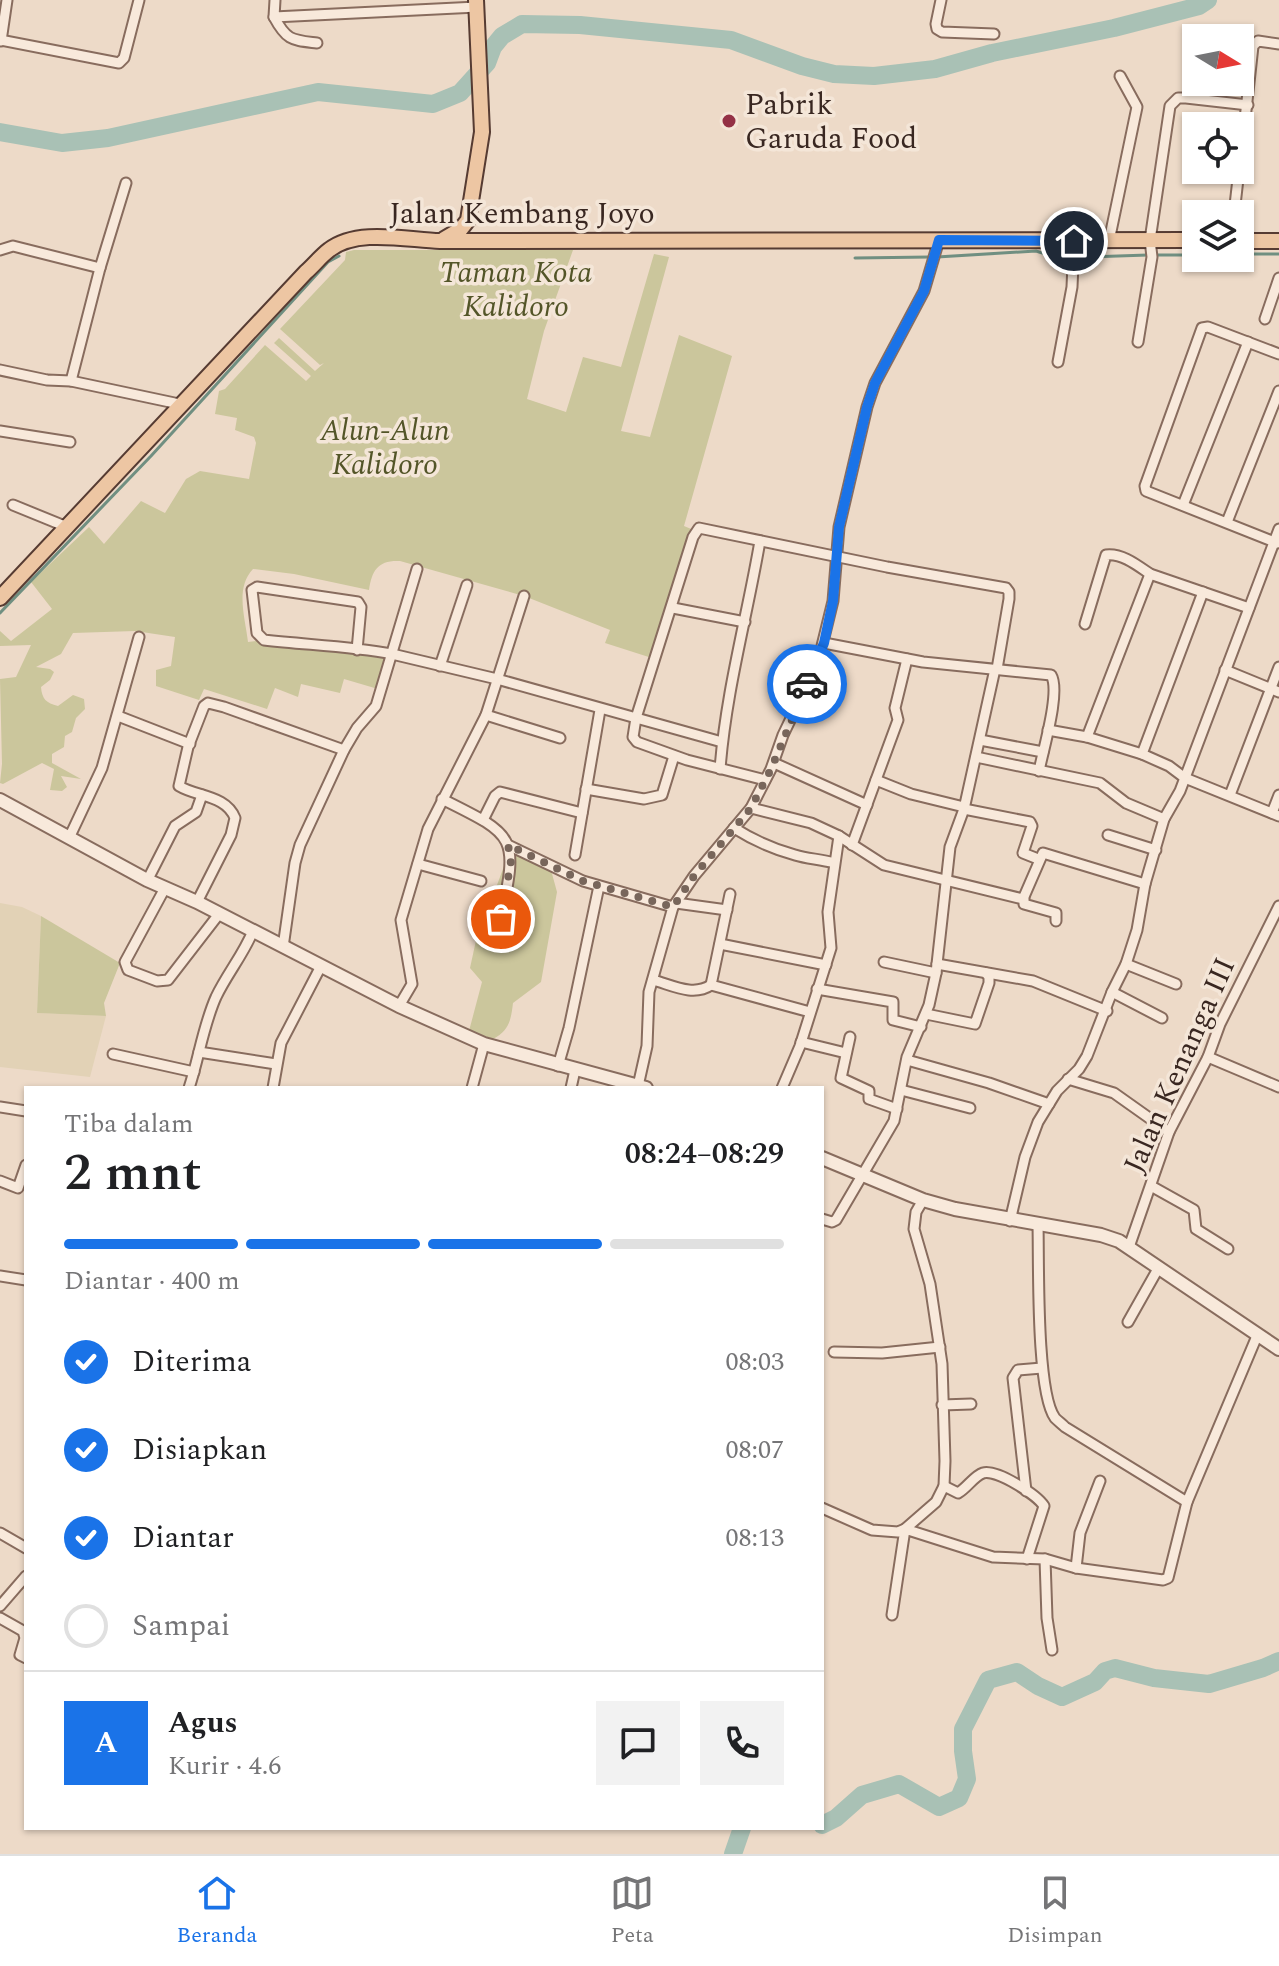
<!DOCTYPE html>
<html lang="id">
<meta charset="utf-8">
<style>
body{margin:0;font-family:Spectral,serif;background:#f2f2f2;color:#202124;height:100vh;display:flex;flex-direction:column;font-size:30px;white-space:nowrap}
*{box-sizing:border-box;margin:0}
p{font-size:26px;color:#757577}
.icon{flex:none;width:44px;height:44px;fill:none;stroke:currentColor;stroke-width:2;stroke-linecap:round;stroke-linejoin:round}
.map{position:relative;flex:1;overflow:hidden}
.drawer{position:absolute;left:24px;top:1086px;width:800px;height:744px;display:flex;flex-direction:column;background:#fff;border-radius:0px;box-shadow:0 2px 6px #0004}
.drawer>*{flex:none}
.needle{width:52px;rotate:100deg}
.fabs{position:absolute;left:1182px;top:24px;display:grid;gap:16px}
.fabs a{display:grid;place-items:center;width:72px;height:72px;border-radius:0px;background:#fff;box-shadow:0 2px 6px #0004;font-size:40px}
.pin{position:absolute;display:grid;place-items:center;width:68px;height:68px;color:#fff;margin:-34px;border:4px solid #fff;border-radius:50%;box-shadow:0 2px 8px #0007}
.courier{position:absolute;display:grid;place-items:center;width:80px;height:80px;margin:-40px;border:6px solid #1a73e8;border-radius:50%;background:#fff;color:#222;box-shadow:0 2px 10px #0007}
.overview em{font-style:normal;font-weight:600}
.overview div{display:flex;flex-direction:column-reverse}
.overview{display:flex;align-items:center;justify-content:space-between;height:136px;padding:0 40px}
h1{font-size:52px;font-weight:600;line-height:60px}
.bar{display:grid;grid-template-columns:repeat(4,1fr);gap:12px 8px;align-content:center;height:96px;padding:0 40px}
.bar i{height:10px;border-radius:6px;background:#e0e0e0}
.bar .current{background:#1a73e8}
.bar p{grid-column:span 4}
.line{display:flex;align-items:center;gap:20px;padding:0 40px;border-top:2px solid #e0e0e0}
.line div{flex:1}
.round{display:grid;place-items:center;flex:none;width:84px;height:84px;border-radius:0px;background:#f2f2f2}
ol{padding:0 40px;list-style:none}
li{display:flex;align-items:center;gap:24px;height:88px}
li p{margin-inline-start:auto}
li .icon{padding:8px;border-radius:50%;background:#1a73e8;color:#fff;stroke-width:4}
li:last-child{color:#757577}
li i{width:44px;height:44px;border:4px solid #e0e0e0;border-radius:50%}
.dock{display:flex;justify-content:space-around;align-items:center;height:112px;border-top:2px solid #e0e0e0;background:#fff;font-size:22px;color:#757577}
.dock a{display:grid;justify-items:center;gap:4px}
.dock .current{color:#1a73e8}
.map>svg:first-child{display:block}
.farmland{fill:#e2d2b6}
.green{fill:#cbc69c}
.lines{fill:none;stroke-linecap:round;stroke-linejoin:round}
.stream{stroke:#708f81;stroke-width:3}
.river{stroke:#a9c1b5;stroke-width:18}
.minor-casing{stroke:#886c5e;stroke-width:13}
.tertiary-casing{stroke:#886c5e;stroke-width:16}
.primary-casing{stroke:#563b32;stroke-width:18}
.minor{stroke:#f8e9db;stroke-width:9}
.tertiary{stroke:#f8e9db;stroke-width:12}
.primary{stroke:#edc6a3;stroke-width:14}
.done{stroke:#78665b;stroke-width:8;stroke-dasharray:0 14.4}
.route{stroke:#1a73e8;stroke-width:10}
.poi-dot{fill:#943146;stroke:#f4e6d8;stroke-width:3}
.labels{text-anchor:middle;stroke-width:7;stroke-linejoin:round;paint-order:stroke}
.poi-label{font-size:30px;fill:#392721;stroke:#f4e6d8;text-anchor:start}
.street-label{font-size:30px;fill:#392721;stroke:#f4e6d8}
.park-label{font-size:30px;font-style:italic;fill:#535528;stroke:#f4e6d8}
</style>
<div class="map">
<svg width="1279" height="1854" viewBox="0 0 1279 1854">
<rect width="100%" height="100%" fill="#eddac8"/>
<polygon class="farmland" points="0,903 22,907 41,916 37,1013 106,1016 90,1077 0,1067"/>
<g class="green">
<path d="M354,250H573L544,331L527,399L566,412L583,357L621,367L654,254L669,257L621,431L650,437L679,335L732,356L684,526L696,531L655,659L605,643L610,630L524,596L400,561C378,560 372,570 369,590L294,574L253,569C235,588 245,617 248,642L264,640L386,653L378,689L344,679L340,693L301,684L298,697L275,688L267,709L204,689L199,700L156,686V670L171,666L175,637L135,631L73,633L61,654L36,667L50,669L54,672L50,680L41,687C42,699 46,703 58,706L73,695L84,699L85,709L76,718L72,732L65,736L64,747L52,754V763L81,779L61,776L67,787L62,791L50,790L54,769L42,763L3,784L0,783L2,764L0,679L16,677L31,645L0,646V631L11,641L52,609L31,582L89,527L104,544L141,501L165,513L186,479L200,471L249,479L256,443L254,437L235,430L237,418L215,414L219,391L225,389L265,345L306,381L311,376L274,343L279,338L315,371L324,363L320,365L280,329L345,260L346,252Z"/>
<path d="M510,850L551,870L557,892L541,982L513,1003C511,1020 509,1031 493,1039L469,1031L482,982L470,968L485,899L497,885Z"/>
<polygon points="41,916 120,963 104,1003 106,1016 37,1013"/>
</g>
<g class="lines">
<g class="stream">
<polyline points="1240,254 1279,254"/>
<polyline points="1156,255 1196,255"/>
<polyline points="937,257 1036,251 1058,258 1148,255"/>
<polyline points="855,258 930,257"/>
<polyline points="0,613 151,456 328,262 339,256"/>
</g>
<g class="river">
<polyline points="0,132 62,143 108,138 318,92 433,104 460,93 487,63 493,47 502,36 522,24 580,25 731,40 802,66 834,74 874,76 935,69 992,53 1114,28 1199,6 1208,0"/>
<polyline points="822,1825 836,1818 862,1795 899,1784 939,1807 959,1798 967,1779 963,1751 963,1729 988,1680 1017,1672 1038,1686 1062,1697 1095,1682 1105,1671 1115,1668 1154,1678 1209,1684 1263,1668 1279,1661"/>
<polyline points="733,1854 742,1828"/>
</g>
<g class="minor-casing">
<g id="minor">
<polyline points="275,0 274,17 477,7"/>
<polyline points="941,0 936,24 937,29 942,32 994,34"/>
<path d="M274,17C287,41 292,40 317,43"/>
<polyline points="0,40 119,63 124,58 139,0"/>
<polyline points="1,41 7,0"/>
<polyline points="1240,165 1253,46 1258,41 1279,44"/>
<polyline points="1234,214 1239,170"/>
<polyline points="1109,241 1137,107 1120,76"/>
<polyline points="0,250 13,246 100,268 71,381"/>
<polyline points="100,268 126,183"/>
<polyline points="1265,319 1279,278"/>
<polyline points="1138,342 1152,257 1150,240 1170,106 1178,98 1186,98 1248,105"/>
<polyline points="1058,362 1072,287 1074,241"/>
<polyline points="0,370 47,380 71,381 184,405"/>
<polyline points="0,431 70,442"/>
<polyline points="13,505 67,527"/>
<polyline points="1183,505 1248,342"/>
<polyline points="1227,522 1279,391"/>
<polyline points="1277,543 1146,491 1145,486 1202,328 1208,327 1279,354"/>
<polyline points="1203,592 1142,754 1169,766 1185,778 1279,816"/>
<polyline points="673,608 745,622"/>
<path d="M1085,624L1106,555C1122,553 1137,565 1150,574"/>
<path d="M824,643L923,662L1051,675C1061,691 1043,750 1039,771"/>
<path d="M357,650L361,607L358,602L257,587L252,590L257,633L264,640C307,645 351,646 392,654L497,679L722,742"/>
<polyline points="440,666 467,585"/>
<polyline points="1225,670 1279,692"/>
<polyline points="486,715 560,738"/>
<polyline points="118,716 190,744"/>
<polyline points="1048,730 1087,737 1142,754"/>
<polyline points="1087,737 1150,574 1249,608"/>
<polyline points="980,740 1043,752"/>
<polyline points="976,757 1100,783 1126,803 1164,819"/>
<polyline points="774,763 867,805"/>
<path d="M720,769C726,691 747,617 760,541"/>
<polyline points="765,780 687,760 637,742 633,737 636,718 693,537 699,528 887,567 1006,588 1009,592 1009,599 997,669"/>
<polyline points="876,780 911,794 964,807"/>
<polyline points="586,789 644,799 662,795 674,756"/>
<polyline points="1230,795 1279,667"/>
<path d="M442,799C517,836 518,836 501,919"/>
<polyline points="751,808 811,823 839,836 884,865 1023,899 1043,853 1145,884"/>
<polyline points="964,809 1030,822 1032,826 1023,853 1038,859"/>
<polyline points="1272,813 1279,795"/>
<polyline points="483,820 495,796 500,792 582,813"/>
<path d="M734,828C753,840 773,849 795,855C808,859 820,859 834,863"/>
<polyline points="1108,835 1156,850"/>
<polyline points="70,836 102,768 139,637"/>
<polyline points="508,845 583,881 673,907"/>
<polyline points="852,845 898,720 895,708 907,659"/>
<polyline points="575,855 600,710"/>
<polyline points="418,864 481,881"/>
<polyline points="148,879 175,826 196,812 202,795"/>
<polyline points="165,888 125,962 128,970 157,981 168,980 219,914"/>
<polyline points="730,894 711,985 810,1012"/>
<polyline points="1024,899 1024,904 1056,913 1056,921"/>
<path d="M197,902L231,835L235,818C226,795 197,797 179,786L188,747L204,706L208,703L224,707L344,750"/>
<polyline points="676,903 727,910"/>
<polyline points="720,944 826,965"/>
<polyline points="283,947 295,863 300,845 344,750 357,728 376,706 417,569"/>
<polyline points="884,962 936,973"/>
<polyline points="937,964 1033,981 1107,1011"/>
<polyline points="1126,964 1176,984"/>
<path d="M653,980C672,985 693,997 711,985"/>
<polyline points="817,989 893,1002 893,1020 921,1027"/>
<polyline points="1112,992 1162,1018"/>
<polyline points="399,1006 412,984 401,920 428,829 486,715 524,596"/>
<polyline points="926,1014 975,1024 989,983 989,977 986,973"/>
<polyline points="850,1037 841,1078 869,1091 869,1099 897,1109"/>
<polyline points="801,1042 846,1053"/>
<polyline points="199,1052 276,1064"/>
<polyline points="113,1054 194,1072"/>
<polyline points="1208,1057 1279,1087"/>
<polyline points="907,1060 989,1083 1049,1104"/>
<polyline points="558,1066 569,1028 599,886"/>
<polyline points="1068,1079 1114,1093 1169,1132"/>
<polyline points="638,1086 647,1046 649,992 673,907 694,876 751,808 771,769 783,735 818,662 833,601 839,527 867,407 875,383 924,291 939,240"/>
<path d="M189,1088C199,1058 203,1026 216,997C227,974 243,955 253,931"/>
<polyline points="273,1088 281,1043 321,966"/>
<polyline points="472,1088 484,1044"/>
<polyline points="571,1088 575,1070"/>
<polyline points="782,1088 800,1046 831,948 828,912 839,836"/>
<polyline points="901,1090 970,1108"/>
<polyline points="0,1107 26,1111"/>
<polyline points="0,1181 18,1188 26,1165"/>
<polyline points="1151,1186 1194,1210 1196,1229 1228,1249"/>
<polyline points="822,1219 832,1222 836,1220 894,1121 907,1057 929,1005 936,973 950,847 964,809 995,669"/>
<polyline points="1010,1221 1025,1157 1038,1122 1057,1091 1079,1069 1087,1056 1112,992 1126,964 1137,930 1145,884 1164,819 1180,791 1279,529"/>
<path d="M1038,1225C1039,1263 1036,1392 1055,1418C1058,1421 1062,1424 1065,1427L1187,1502"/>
<polyline points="1129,1247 1169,1132 1208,1057 1220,1024 1279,906"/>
<polyline points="0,1276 26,1280"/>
<polyline points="1128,1322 1159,1267"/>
<polyline points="834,1352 882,1353 940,1347"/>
<polyline points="942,1405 971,1404"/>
<path d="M944,1486L958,1493C967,1488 974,1476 983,1473C997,1469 1037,1495 1044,1506L1027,1559"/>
<polyline points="1026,1491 1013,1378 1018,1370 1042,1368"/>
<polyline points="822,1508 872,1530 898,1532 905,1529 936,1502 944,1486 945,1461 942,1364 930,1284 914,1229 916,1212 923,1200"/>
<polyline points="0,1533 26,1548"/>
<polyline points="1045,1559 1047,1618 1052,1650"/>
<polyline points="1076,1568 1080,1533 1100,1481"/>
<polyline points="0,1606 26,1576"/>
<polyline points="892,1615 905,1529 993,1557 1045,1559 1076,1568 1163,1580 1168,1578 1187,1502 1257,1336"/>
<polyline points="0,1618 23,1631 25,1638 20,1655 26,1658"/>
</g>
</g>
<g class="tertiary-casing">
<g id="tertiary">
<polyline points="0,800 147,880 197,902 399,1006 484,1044 646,1088"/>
<polyline points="822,1158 923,1200 955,1209 1101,1235 1119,1241 1279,1349"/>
</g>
</g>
<g class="primary-casing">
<g id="primary">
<polyline points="444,239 461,229 468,220 482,132 476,0"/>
<polyline points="1240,241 1279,241"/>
<path d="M0,598L306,272C314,265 321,256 329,250C357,228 407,240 440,241L1196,240"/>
</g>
</g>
<use href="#minor" class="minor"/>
<use href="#tertiary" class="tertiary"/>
<use href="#primary" class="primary"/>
</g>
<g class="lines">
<polyline class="done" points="501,919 511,861 508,845 583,881 673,907 694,876 751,808 771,769 807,684"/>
<polyline class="route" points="807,684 824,643 833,601 839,527 867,407 875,383 924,291 939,240 1074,241"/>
</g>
<circle class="poi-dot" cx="729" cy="121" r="8"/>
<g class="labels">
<g class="poi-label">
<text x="745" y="114">Pabrik<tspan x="745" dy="34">Garuda Food</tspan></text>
</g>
<g class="street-label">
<text x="522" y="223">Jalan Kembang Joyo</text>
<text transform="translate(1179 1065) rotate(-66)" y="10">Jalan Kenanga III</text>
</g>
<g class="park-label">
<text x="516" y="282">Taman Kota<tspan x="516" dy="34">Kalidoro</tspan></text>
<text x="385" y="440">Alun-Alun<tspan x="385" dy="34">Kalidoro</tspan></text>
</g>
</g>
</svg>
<div class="fabs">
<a><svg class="needle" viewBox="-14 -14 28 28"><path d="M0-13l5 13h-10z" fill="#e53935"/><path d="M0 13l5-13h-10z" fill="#757577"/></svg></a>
<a><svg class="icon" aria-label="locate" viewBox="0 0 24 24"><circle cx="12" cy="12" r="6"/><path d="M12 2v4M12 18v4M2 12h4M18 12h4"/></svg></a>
<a><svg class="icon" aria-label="layers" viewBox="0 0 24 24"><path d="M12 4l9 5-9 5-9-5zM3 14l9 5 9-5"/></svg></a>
</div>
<div class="pin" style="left:501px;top:919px;background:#ea580c"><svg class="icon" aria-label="bag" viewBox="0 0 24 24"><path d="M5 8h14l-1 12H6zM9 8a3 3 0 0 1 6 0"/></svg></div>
<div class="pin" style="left:1074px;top:241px;background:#1f2937"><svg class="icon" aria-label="home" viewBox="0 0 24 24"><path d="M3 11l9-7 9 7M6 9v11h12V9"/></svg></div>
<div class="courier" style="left:807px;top:684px"><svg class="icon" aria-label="car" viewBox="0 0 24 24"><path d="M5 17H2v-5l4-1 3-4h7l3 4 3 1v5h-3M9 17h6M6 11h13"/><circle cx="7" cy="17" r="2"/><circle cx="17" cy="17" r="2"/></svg></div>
<section class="drawer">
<div class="overview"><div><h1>2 mnt</h1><p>Tiba dalam</p></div><em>08:24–08:29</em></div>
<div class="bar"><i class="current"></i><i class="current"></i><i class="current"></i><i></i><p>Diantar · 400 m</p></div>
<ol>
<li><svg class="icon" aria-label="check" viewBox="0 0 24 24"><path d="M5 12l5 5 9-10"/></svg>Diterima<p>08:03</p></li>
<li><svg class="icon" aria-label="check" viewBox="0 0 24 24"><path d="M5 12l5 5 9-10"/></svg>Disiapkan<p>08:07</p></li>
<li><svg class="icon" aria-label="check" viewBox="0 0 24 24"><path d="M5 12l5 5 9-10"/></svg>Diantar<p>08:13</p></li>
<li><i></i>Sampai</li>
</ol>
<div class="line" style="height:144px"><b class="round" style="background:#1a73e8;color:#fff">A</b><div><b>Agus</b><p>Kurir · 4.6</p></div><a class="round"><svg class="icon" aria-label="chat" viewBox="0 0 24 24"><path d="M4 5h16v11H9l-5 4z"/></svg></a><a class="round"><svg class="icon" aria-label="phone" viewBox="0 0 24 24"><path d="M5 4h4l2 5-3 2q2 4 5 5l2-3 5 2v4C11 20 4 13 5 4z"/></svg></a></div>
</section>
</div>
<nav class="dock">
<a class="current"><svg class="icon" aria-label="home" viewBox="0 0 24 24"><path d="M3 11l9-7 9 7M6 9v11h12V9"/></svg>Beranda</a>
<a><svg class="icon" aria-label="map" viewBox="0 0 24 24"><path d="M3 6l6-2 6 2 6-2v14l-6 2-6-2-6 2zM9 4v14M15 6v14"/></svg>Peta</a>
<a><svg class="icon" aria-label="saved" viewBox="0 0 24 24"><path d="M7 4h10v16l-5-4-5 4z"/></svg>Disimpan</a>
</nav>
